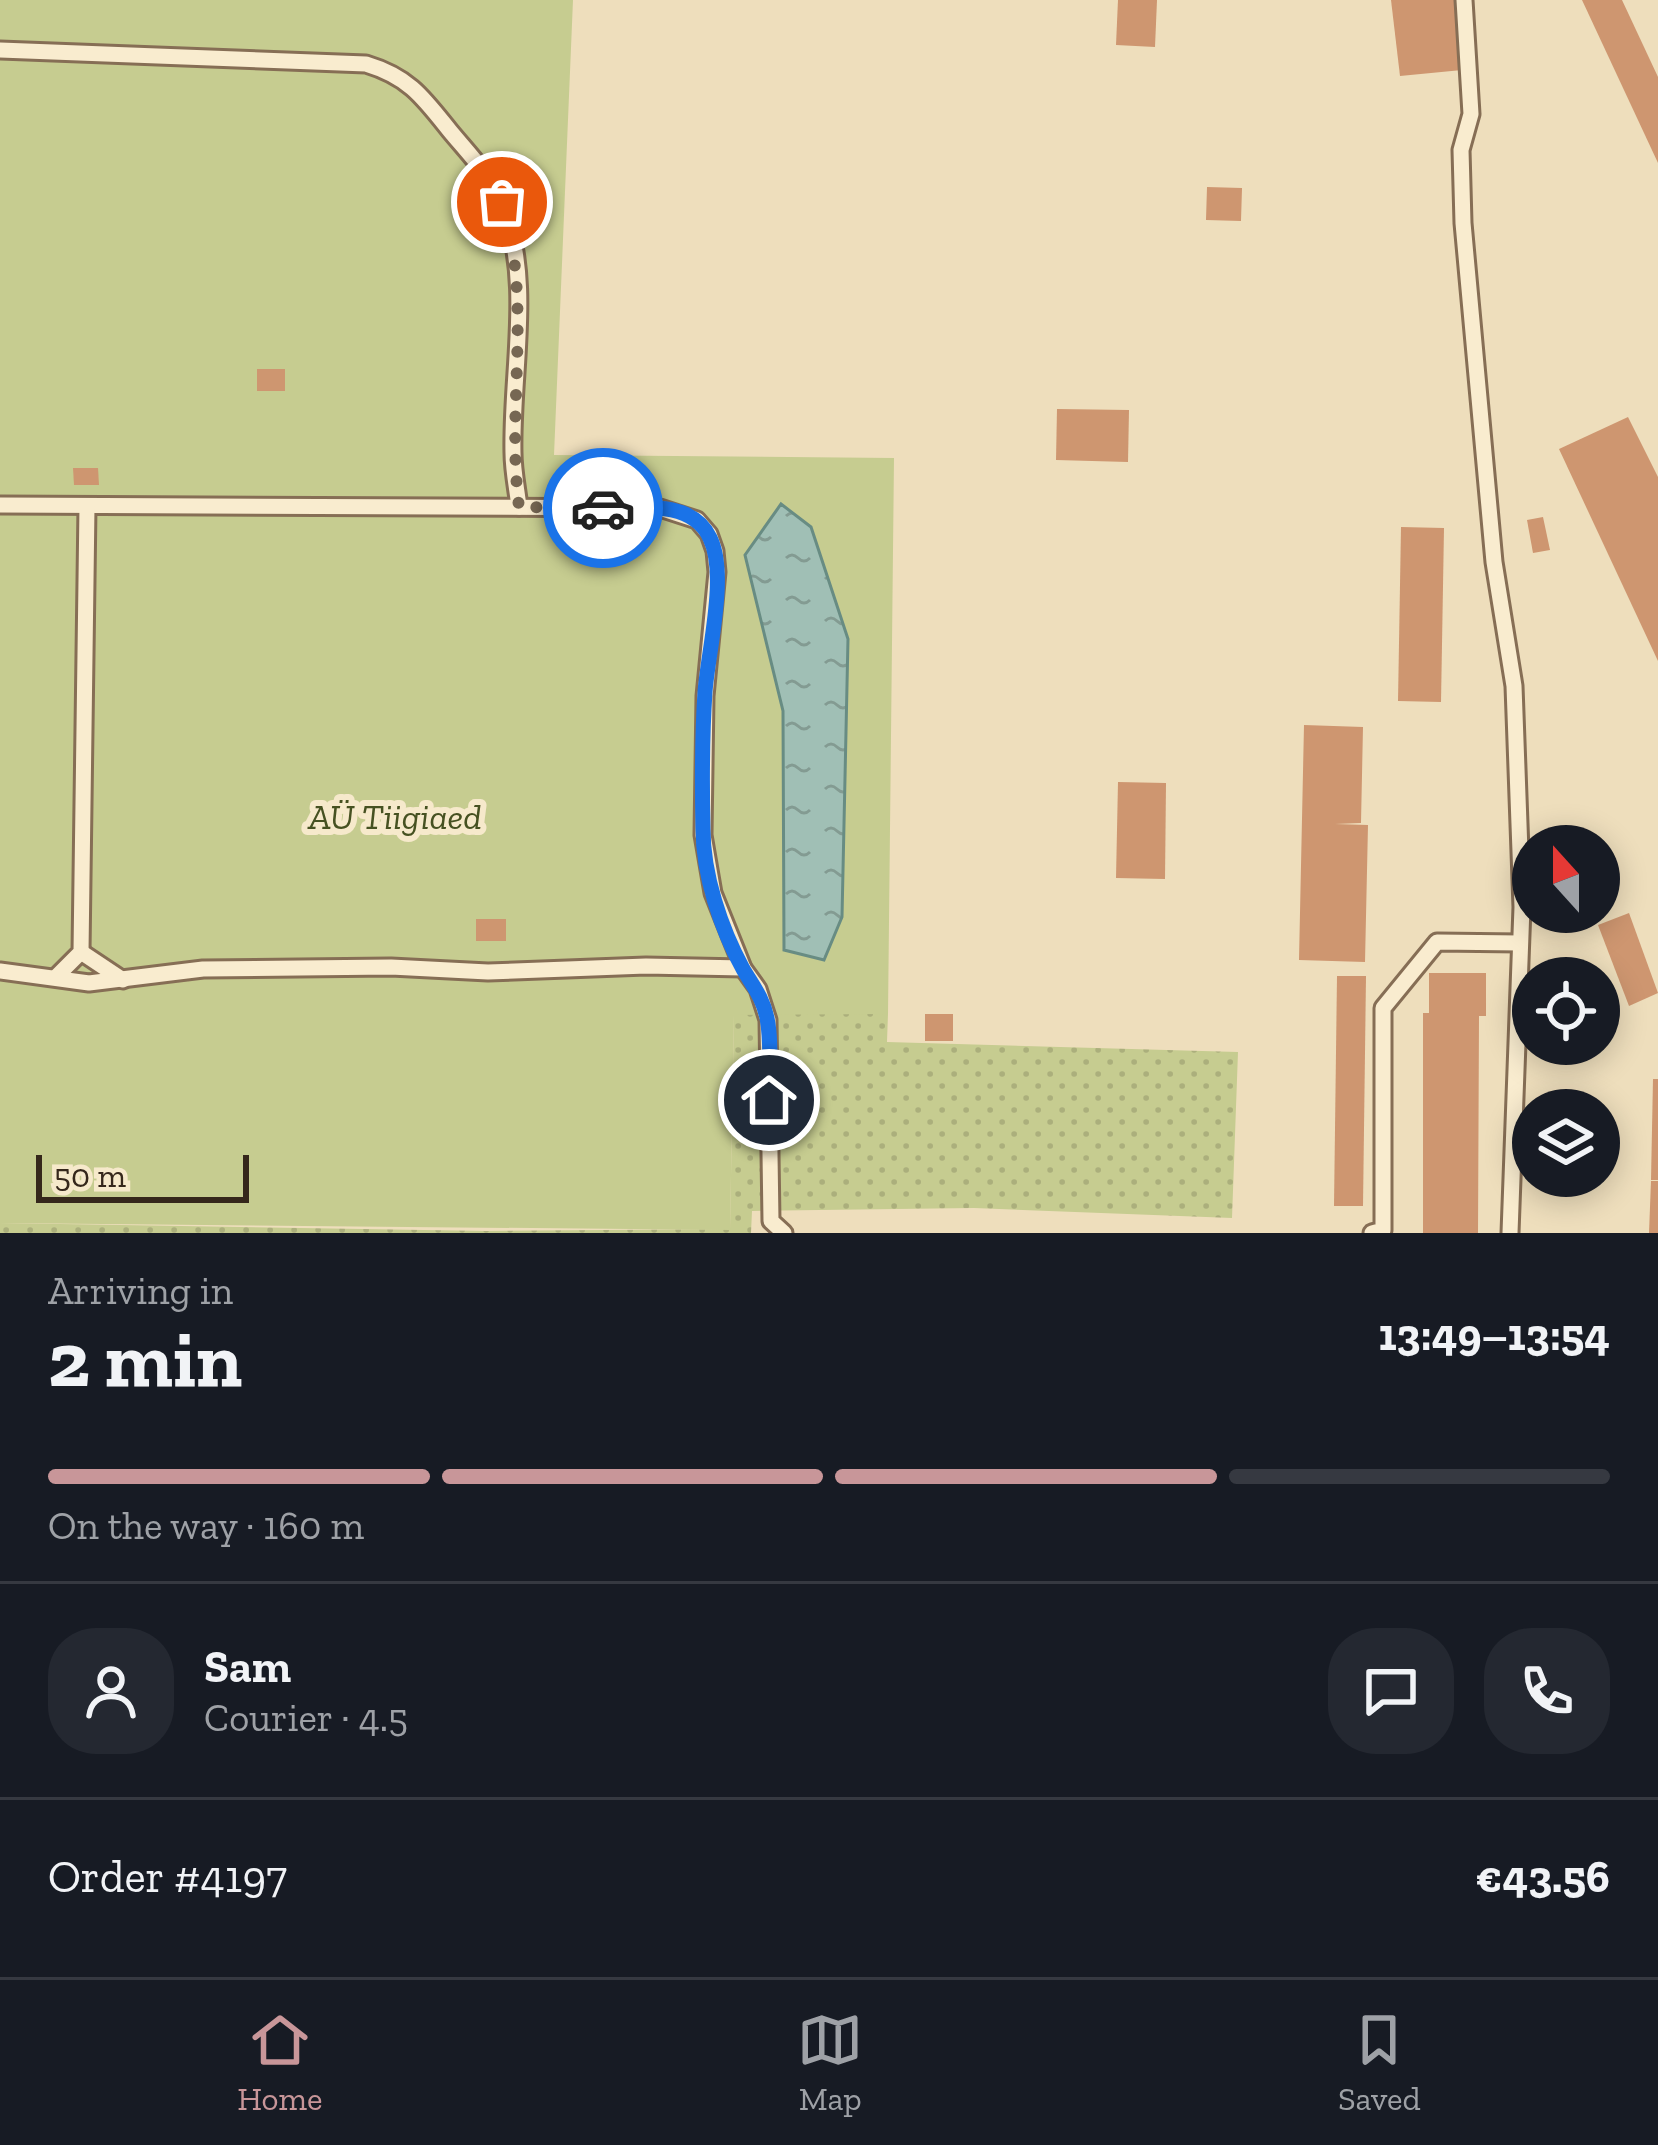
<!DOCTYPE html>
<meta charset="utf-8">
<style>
body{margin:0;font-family:"Zilla Slab",serif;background:#242831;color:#f1f3f6;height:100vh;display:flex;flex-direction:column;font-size:45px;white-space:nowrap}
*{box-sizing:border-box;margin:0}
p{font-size:39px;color:#9ea1a6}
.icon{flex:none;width:66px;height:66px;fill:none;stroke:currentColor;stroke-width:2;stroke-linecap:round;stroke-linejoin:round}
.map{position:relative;height:1233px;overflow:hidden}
.sheet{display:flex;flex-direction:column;background:#171b24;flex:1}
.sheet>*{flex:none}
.needle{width:78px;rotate:339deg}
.controls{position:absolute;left:1512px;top:825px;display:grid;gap:24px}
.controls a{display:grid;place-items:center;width:108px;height:108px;border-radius:50%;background:#171b24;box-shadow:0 6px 30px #0003;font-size:60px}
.scale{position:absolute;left:36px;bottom:30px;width:213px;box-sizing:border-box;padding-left:12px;border:6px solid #35271b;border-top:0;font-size:33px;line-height:42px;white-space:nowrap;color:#35271b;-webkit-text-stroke:9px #f6e9cb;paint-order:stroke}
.pin{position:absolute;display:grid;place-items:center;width:102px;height:102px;color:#fff;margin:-51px;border:6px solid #fff;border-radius:50%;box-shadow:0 3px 12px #0007}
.courier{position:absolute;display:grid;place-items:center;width:120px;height:120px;margin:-60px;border:9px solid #1a73e8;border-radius:50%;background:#fff;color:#222;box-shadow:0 3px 15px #0007}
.overview em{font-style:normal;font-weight:800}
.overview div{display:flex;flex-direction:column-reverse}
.overview{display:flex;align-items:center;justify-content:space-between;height:204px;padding:0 48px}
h1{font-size:78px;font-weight:800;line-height:90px}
.bar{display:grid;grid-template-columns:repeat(4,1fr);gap:18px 12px;align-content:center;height:144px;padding:0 48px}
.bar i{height:15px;border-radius:9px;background:#363941}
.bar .current{background:#c89699}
.bar p{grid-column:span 4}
.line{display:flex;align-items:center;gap:30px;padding:0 48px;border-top:3px solid #363941}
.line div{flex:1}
.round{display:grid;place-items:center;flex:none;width:126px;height:126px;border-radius:48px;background:#242831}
.tab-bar{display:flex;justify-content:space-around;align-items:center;height:168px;border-top:3px solid #363941;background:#171b24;font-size:33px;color:#9ea1a6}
.tab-bar a{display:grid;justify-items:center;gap:6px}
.tab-bar .current{color:#c89699}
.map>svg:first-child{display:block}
.grass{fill:url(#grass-dots)}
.garden{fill:#c6cc90}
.water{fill:url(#water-ripples);stroke:#688c83;stroke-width:3}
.building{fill:#ce9670}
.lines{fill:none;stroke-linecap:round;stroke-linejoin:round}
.service-casing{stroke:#866e55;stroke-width:21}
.service{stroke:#f9eccf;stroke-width:15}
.done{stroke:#766753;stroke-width:12;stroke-dasharray:0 21.6}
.route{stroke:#1a73e8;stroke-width:15}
.labels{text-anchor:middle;stroke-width:12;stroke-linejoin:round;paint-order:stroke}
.park-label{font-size:36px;font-style:italic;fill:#465121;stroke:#f6e9cb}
</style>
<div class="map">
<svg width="1658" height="1233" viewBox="0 0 1658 1233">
<defs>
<pattern id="grass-dots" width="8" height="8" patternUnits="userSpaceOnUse" patternTransform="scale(3)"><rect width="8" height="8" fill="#c6cc90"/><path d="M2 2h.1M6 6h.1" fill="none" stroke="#abaf7c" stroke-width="1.8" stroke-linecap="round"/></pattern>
<pattern id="water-ripples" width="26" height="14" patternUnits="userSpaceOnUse" patternTransform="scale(3)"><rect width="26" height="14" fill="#a0bfb5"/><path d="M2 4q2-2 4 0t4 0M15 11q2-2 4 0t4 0" fill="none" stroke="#839b92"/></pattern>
</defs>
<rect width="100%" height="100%" fill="#eedebc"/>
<polygon class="grass" points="734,1014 888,1014 887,1042 1238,1052 1232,1218 974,1208 752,1211 751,1233 0,1233 0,1223 486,1231 730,1229"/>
<polygon class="garden" points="0,0 573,0 554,455 894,458 888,1014 734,1015 730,1230 0,1223"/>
<polygon class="water" points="781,504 811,527 848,639 842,917 824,960 784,950 783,711 745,555"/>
<g class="building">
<polygon points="1118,0 1157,0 1155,47 1116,45"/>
<polygon points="1391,0 1455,0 1462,70 1400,76"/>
<polygon points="1582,0 1622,0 1658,77 1658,163"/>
<polygon points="1207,187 1242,188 1241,221 1206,220"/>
<rect x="257" y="369" width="28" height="22"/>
<polygon points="1057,409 1129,410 1128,462 1056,460"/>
<polygon points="1628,417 1658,477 1658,661 1559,449"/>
<polygon points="73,468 98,468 99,485 74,485"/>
<polygon points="1543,517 1550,550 1533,553 1527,520"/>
<polygon points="1401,527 1444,528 1441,702 1398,701"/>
<polygon points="1304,725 1363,727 1361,823 1335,824 1368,825 1365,962 1299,960"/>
<polygon points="1118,782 1166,783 1165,879 1116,878"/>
<polygon points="1629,913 1658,993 1629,1006 1598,925"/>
<rect x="476" y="919" width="30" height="22"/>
<polygon points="1429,973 1486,973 1486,1016 1479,1016 1478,1233 1423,1233 1423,1013 1429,1013"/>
<polygon points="1337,976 1366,976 1363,1206 1334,1206"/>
<rect x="925" y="1014" width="28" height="27"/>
<polygon points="1653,1079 1658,1079 1658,1180 1651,1180"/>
<polygon points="1651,1181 1658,1181 1658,1233 1649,1233"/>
</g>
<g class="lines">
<g class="service-casing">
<g id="service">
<polyline points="1464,0 1471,114 1461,150 1463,223 1494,562 1514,686 1522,907 1510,1233"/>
<path d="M0,50L366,64C409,77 423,97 450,131C469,154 492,177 503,205C533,284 511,371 513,453C513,471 517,489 519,507"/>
<polyline points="0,505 660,508 697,520 709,534 715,551 717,572 705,696 703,835 713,893 743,968 758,989 768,1020 771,1221 784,1233"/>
<polyline points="81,952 123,980"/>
<polyline points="0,971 89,983 203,969 391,967 488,972 646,966 743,968"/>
<polyline points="57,976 81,952 87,506"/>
<polyline points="1372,1233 1383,1230 1383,1008 1437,942 1520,943"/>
</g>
</g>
<use href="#service" class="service"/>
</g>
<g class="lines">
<path class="done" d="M502,202C533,302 506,405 519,507L603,508"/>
<path class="route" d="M603,508C638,508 692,499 710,538C728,575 708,651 705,692C702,737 702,784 703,829C703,875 721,929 743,969C753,986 763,998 767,1018C772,1043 769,1074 769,1100"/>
</g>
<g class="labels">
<g class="park-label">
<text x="395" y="829">AÜ Tiigiaed</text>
</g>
</g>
</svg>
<div class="controls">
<a><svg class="needle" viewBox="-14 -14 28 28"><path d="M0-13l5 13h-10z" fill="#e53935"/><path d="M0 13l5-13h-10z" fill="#9ea1a6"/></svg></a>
<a><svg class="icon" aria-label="locate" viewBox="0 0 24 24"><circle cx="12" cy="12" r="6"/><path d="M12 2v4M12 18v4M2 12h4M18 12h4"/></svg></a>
<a><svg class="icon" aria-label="layers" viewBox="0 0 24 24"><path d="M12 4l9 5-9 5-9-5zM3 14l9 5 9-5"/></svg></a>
</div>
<div class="scale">50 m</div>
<div class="pin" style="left:502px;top:202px;background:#ea580c"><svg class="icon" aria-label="bag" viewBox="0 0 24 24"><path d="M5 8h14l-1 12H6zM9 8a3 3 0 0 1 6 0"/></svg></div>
<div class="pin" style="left:769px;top:1100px;background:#1f2937"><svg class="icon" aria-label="home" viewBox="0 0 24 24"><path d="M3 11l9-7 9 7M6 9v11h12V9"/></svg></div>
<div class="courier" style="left:603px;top:508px"><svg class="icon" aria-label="car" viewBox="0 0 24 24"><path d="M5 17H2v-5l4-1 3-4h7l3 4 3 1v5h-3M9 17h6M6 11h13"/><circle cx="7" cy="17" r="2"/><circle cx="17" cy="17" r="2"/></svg></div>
</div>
<section class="sheet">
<div class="overview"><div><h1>2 min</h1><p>Arriving in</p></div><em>13:49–13:54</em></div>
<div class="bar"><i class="current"></i><i class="current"></i><i class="current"></i><i></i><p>On the way · 160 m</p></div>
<div class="line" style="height:216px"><a class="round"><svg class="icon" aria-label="person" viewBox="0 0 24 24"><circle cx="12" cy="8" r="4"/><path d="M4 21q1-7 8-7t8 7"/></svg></a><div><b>Sam</b><p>Courier · 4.5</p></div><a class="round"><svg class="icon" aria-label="chat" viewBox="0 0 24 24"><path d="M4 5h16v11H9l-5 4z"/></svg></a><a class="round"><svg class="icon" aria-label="phone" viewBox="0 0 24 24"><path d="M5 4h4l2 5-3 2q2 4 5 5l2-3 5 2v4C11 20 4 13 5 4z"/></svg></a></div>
<div class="line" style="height:156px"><div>Order #4197</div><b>€43.56</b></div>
</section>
<nav class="tab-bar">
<a class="current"><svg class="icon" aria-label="home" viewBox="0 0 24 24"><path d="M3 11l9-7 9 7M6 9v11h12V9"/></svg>Home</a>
<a><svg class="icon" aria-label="map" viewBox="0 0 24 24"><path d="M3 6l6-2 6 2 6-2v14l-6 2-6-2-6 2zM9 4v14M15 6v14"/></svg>Map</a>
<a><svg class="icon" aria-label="saved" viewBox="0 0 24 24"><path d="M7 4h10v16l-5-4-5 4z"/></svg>Saved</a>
</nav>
